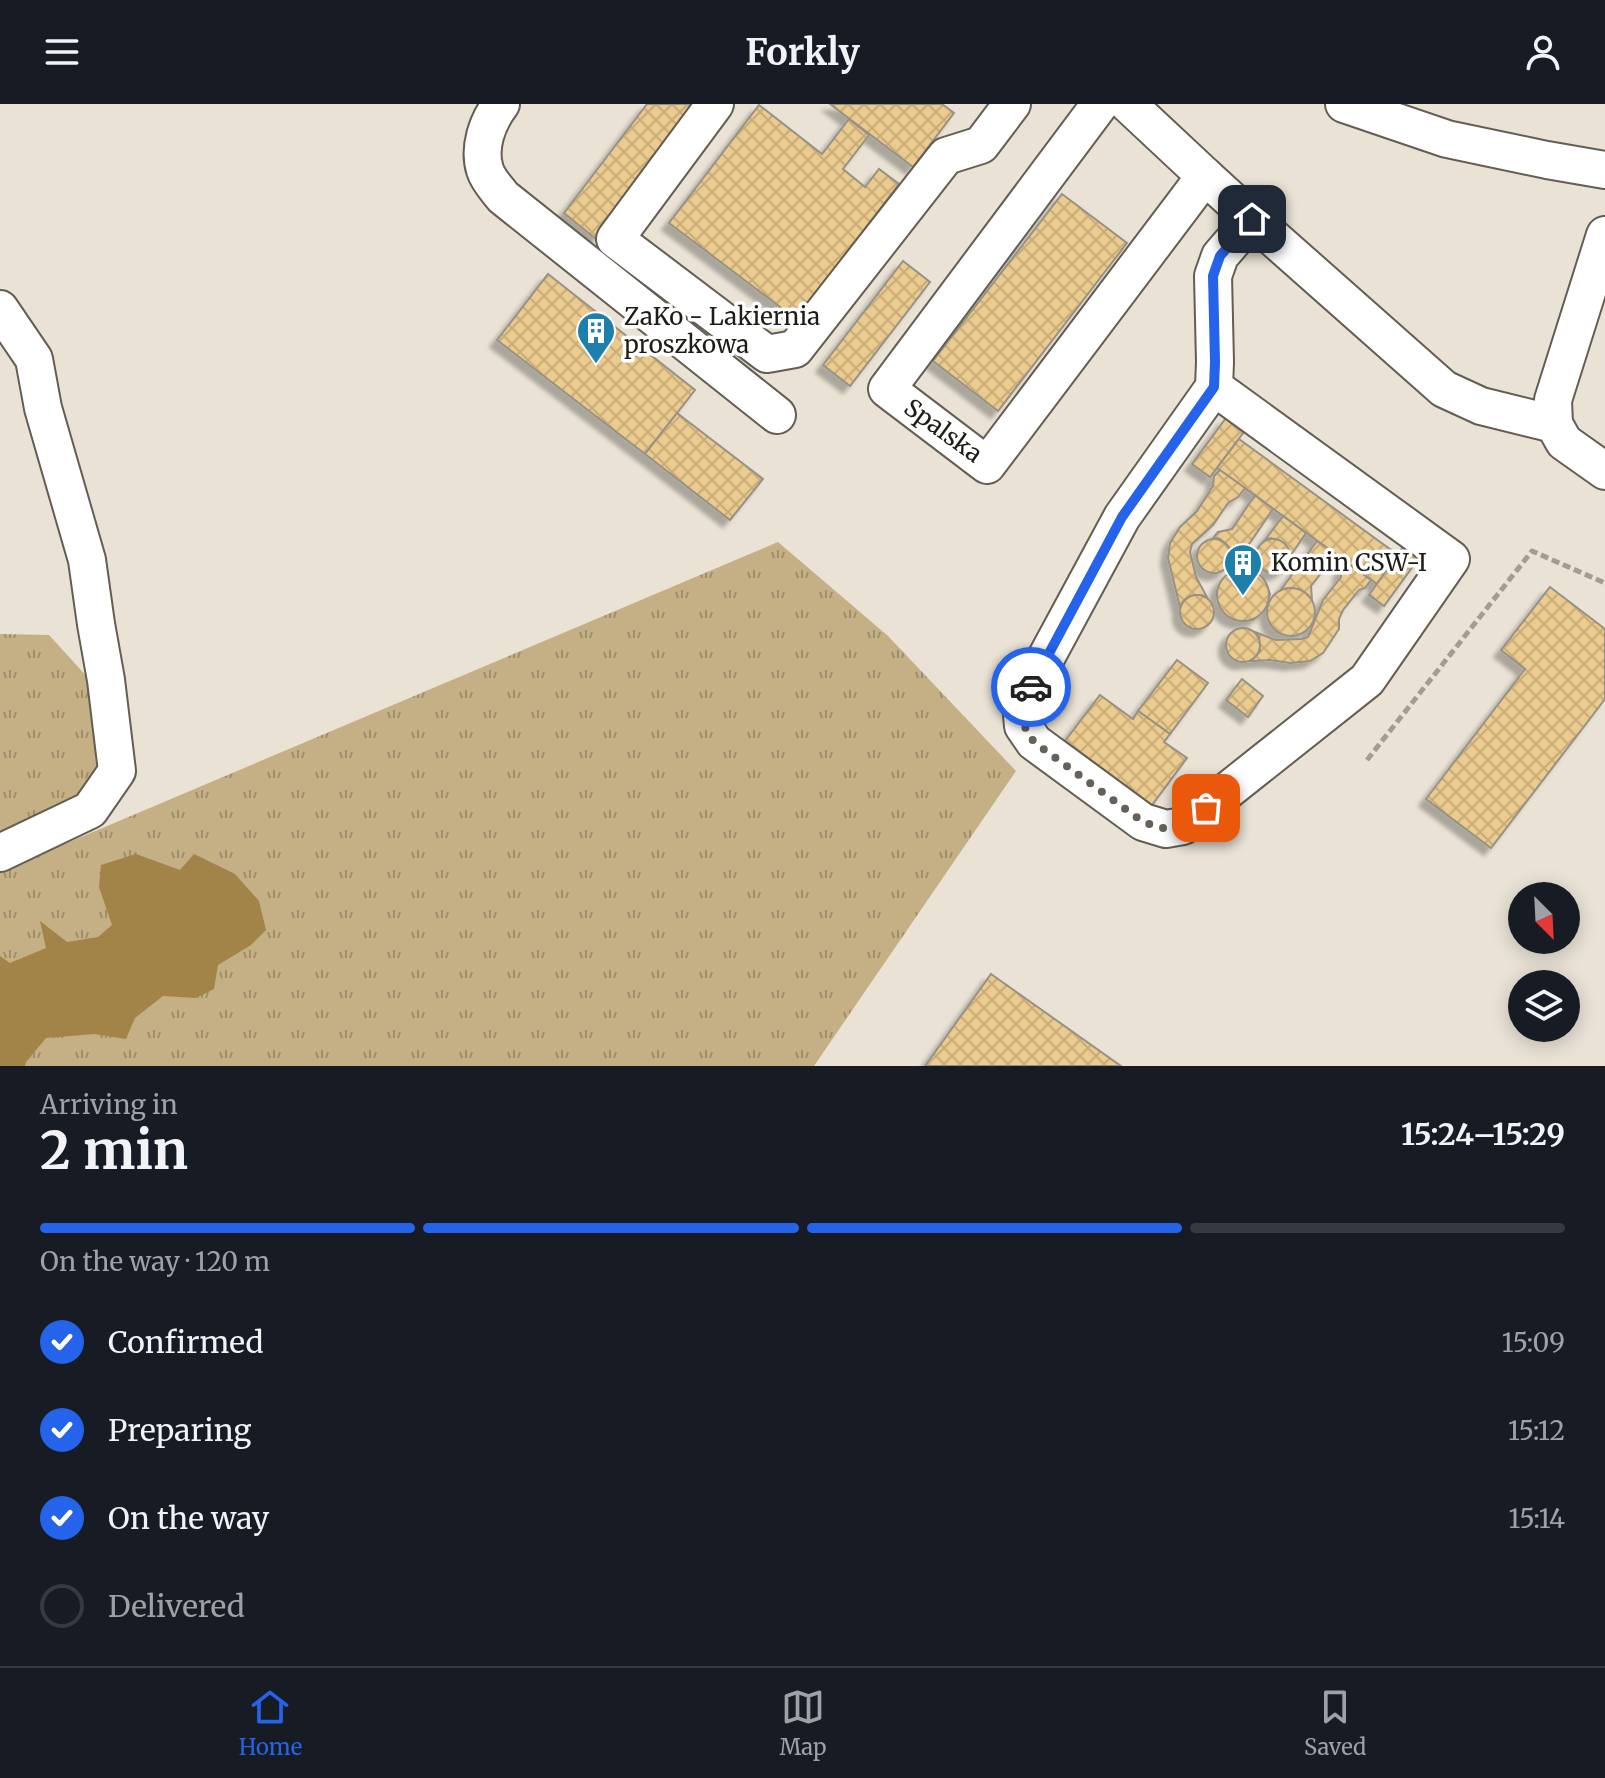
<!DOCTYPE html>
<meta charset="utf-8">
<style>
body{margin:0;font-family:Merriweather,serif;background:#242831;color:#f1f3f6;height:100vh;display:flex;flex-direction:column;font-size:30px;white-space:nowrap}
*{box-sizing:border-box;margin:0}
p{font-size:26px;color:#9ea1a6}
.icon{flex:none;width:44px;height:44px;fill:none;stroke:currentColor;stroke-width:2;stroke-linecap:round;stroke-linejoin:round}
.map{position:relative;height:962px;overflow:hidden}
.side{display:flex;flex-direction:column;background:#171b24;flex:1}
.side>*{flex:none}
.needle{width:52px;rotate:156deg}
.fabs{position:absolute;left:1508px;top:778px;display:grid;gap:16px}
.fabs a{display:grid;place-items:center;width:72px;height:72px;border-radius:50%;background:#171b24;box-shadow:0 4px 20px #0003;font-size:40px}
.pin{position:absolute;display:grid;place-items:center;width:68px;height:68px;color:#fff;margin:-34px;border-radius:16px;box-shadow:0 4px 12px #0006}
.courier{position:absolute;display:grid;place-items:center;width:80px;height:80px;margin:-40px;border:6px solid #2563eb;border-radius:50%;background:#fff;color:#222;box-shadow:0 2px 10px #0007}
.head em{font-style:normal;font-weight:700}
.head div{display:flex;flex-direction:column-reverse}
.head{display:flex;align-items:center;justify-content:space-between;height:136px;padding:0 40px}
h1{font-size:52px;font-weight:700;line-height:60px}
.bar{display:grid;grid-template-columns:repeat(4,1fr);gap:12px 8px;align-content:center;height:96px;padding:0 40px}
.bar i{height:10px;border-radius:6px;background:#363941}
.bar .on{background:#2563eb}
.bar p{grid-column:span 4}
ol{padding:0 40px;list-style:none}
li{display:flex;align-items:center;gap:24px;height:88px}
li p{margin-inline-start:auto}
li .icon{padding:8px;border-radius:50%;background:#2563eb;color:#fff;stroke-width:4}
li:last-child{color:#9ea1a6}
li i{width:44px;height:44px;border:4px solid #363941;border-radius:50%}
header{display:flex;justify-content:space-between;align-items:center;height:104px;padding:0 40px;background:#171b24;font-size:36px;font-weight:700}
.menu{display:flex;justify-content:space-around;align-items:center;height:112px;border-top:2px solid #363941;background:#171b24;font-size:22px;color:#9ea1a6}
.menu a{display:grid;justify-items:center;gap:4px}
.menu .on{color:#2563eb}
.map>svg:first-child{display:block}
.grass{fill:url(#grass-tufts)}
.water{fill:#a28348}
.building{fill:url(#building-cross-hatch);stroke:#989185;stroke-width:2;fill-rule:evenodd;filter:url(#shadow)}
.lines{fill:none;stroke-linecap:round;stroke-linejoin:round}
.minor-casing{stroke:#635d52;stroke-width:40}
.path{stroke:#a29c92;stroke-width:5;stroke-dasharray:8 4;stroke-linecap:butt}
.minor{stroke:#fff;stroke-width:36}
.done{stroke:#65615a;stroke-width:8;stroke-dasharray:0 14.4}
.route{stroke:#2563eb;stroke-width:10}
.labels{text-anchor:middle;stroke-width:7;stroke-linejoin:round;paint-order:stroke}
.poi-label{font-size:24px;fill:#1e1c17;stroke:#fff;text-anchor:start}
.street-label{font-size:24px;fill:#1e1c17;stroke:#fff}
</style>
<header><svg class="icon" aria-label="menu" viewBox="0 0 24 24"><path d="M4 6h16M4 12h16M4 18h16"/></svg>Forkly<svg class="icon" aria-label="person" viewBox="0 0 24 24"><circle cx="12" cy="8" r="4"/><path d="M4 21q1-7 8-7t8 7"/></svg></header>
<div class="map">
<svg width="1605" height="962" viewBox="0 0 1605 962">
<defs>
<pattern id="grass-tufts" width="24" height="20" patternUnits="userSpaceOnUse" patternTransform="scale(2)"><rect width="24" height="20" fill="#c5af85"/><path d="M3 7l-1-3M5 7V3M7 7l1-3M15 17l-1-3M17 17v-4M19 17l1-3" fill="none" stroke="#9f8e6c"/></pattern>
<pattern id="building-cross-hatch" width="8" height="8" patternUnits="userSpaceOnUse" patternTransform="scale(2)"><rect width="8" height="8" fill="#eaca8d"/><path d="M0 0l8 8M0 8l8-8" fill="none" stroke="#c8ad79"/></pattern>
<filter id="shadow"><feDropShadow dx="-7" dy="7" stdDeviation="2" flood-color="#0004"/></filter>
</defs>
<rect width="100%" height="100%" fill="#e9e2d5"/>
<polygon class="grass" points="778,438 888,532 1016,667 814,962 0,962 0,530 49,531 90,576 97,674 54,723 60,742"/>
<polygon class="water" points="136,750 180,766 194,750 235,770 259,797 266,826 251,841 218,861 214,885 196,894 163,892 135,914 126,935 94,930 46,934 26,958 25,962 0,962 0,852 10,859 46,844 40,817 67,838 98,833 112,821 99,783 101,761"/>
<g class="building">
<polygon points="647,0 700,0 596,135 564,109"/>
<polygon points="830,0 942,0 954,9 913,63"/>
<polygon points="759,1 822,50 849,15 869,31 843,65 865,83 879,65 899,80 796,215 669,119"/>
<polygon points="1062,90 1127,139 998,307 933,257"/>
<polygon points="903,157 930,178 850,282 823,261"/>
<polygon points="548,170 695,286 645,350 497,236"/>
<polygon points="677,309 763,375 730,416 645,350"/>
<polygon points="1226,314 1244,328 1210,373 1192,360"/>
<polygon points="1239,335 1398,451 1377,480 1217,364"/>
<polygon points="1220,366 1245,384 1238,393 1228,399 1213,421 1192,440 1190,448 1196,473 1208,495 1202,491 1189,493 1184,497 1180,503 1168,454 1170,439 1180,423 1197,407 1213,382 1214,372"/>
<polygon points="1255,391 1273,405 1245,446 1231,457 1232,450 1230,444 1220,435 1213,434 1218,428 1232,425"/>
<polygon points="1283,412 1306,429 1291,451 1284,439 1271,434 1265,436"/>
<circle cx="1273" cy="452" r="17"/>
<circle cx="1214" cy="452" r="17"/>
<polygon points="1317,437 1336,450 1311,482 1312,497 1306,490 1298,485 1289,484 1280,487"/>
<polygon points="1403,443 1419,454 1384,502 1369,491"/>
<polygon points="1347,459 1371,476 1365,484 1359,486 1343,506 1339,515 1339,525 1323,549 1310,557 1290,559 1270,556 1251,557 1260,547 1259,533 1255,528 1276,536 1301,535 1308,533 1323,496 1341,473 1340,467"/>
<path d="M1242,465L1250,466L1264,475L1270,490L1265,506L1253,516L1244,517L1235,516L1227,512L1221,505L1218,496L1217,487L1226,472ZM1242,468L1256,472L1265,483L1267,490L1266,497L1258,509L1244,515L1236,513L1229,509L1221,496L1220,487L1228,473L1235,469Z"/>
<circle cx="1243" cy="491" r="26"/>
<polygon points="1550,483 1605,525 1605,595 1491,744 1426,695 1525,565 1501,546"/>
<circle cx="1291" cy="508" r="24"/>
<circle cx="1197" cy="508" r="17"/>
<circle cx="1243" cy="541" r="17"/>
<polygon points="1177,556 1208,579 1170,630 1138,607"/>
<polygon points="1242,575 1263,592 1248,613 1226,596"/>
<polygon points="1100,591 1133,615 1138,607 1170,630 1164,638 1187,654 1152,701 1065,637"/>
<polygon points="991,870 1121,962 925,962"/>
</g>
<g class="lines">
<g class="minor-casing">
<g id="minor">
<path d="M501,0C487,18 478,44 485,66C488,76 497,85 503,93L777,311"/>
<polyline points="715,0 615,135 767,250 795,245 946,52 981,41 1012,0"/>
<polyline points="1100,0 887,285 987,361 1205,72 1128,0"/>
<polyline points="1344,0 1447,35 1547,56 1605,66"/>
<polyline points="1205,72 1252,115"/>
<polyline points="1605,131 1553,296 1554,320 1564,338 1605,367"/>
<polyline points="0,205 34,255 43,304 87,456 96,520 106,576 117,667 90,706 0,749"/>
<polyline points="1214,283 1451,455 1367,576 1183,722 1166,725 1143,718 1034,638 1023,622 1021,600 1122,413 1214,283 1215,258 1213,172 1220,152 1252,115 1444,285 1481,302 1554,320"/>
</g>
</g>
<polyline class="path" points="1367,656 1532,447 1605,479"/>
<use href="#minor" class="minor"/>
</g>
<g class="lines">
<path class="done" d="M1031,583C1018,608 1018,614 1034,638L1143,718L1166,725L1183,722L1206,704"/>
<polyline class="route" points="1031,583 1122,413 1214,283 1215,258 1213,172 1220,152 1252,115"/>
</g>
<defs>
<g id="building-pin" transform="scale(2)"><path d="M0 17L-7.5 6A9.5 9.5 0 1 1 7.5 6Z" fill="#1d80ab" stroke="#fff"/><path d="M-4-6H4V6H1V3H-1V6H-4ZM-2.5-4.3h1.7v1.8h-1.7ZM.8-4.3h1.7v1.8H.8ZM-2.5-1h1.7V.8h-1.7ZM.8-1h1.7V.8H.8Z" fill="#fff"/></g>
</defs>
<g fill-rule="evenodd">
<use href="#building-pin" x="596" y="227"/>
<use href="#building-pin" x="1243" y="459"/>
</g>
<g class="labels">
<g class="poi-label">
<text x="624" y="221">ZaKo - Lakiernia<tspan x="624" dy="28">proszkowa</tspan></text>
<text x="1271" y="467">Komin CSW-I</text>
</g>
<g class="street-label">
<text transform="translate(943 327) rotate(36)" y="8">Spalska</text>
</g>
</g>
</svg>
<div class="fabs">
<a><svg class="needle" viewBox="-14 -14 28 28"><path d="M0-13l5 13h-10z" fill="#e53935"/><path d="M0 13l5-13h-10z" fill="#9ea1a6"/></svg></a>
<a><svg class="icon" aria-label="layers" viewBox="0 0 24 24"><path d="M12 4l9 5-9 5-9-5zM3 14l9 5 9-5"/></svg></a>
</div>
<div class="pin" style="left:1206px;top:704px;background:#ea580c"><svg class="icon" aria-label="bag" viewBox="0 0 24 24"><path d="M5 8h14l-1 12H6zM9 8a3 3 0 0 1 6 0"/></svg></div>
<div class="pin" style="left:1252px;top:115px;background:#1f2937"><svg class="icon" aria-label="home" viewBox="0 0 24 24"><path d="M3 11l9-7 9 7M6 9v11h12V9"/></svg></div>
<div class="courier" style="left:1031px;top:583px"><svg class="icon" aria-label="car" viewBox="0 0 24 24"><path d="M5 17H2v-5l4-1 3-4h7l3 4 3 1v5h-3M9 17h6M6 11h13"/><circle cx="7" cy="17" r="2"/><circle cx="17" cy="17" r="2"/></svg></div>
</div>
<section class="side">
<div class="head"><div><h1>2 min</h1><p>Arriving in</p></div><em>15:24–15:29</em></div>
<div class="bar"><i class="on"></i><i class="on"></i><i class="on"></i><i></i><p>On the way · 120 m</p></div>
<ol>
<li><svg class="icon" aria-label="check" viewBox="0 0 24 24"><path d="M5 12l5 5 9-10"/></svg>Confirmed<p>15:09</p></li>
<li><svg class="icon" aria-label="check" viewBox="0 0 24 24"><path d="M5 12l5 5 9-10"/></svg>Preparing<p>15:12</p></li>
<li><svg class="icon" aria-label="check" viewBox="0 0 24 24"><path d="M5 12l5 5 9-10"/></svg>On the way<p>15:14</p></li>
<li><i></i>Delivered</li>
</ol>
</section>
<nav class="menu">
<a class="on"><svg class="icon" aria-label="home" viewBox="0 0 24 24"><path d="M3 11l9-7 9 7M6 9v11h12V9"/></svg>Home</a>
<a><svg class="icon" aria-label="map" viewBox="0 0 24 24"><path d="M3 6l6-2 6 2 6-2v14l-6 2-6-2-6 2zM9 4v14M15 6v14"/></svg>Map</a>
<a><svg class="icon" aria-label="saved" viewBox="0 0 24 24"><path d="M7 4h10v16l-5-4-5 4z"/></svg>Saved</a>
</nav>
